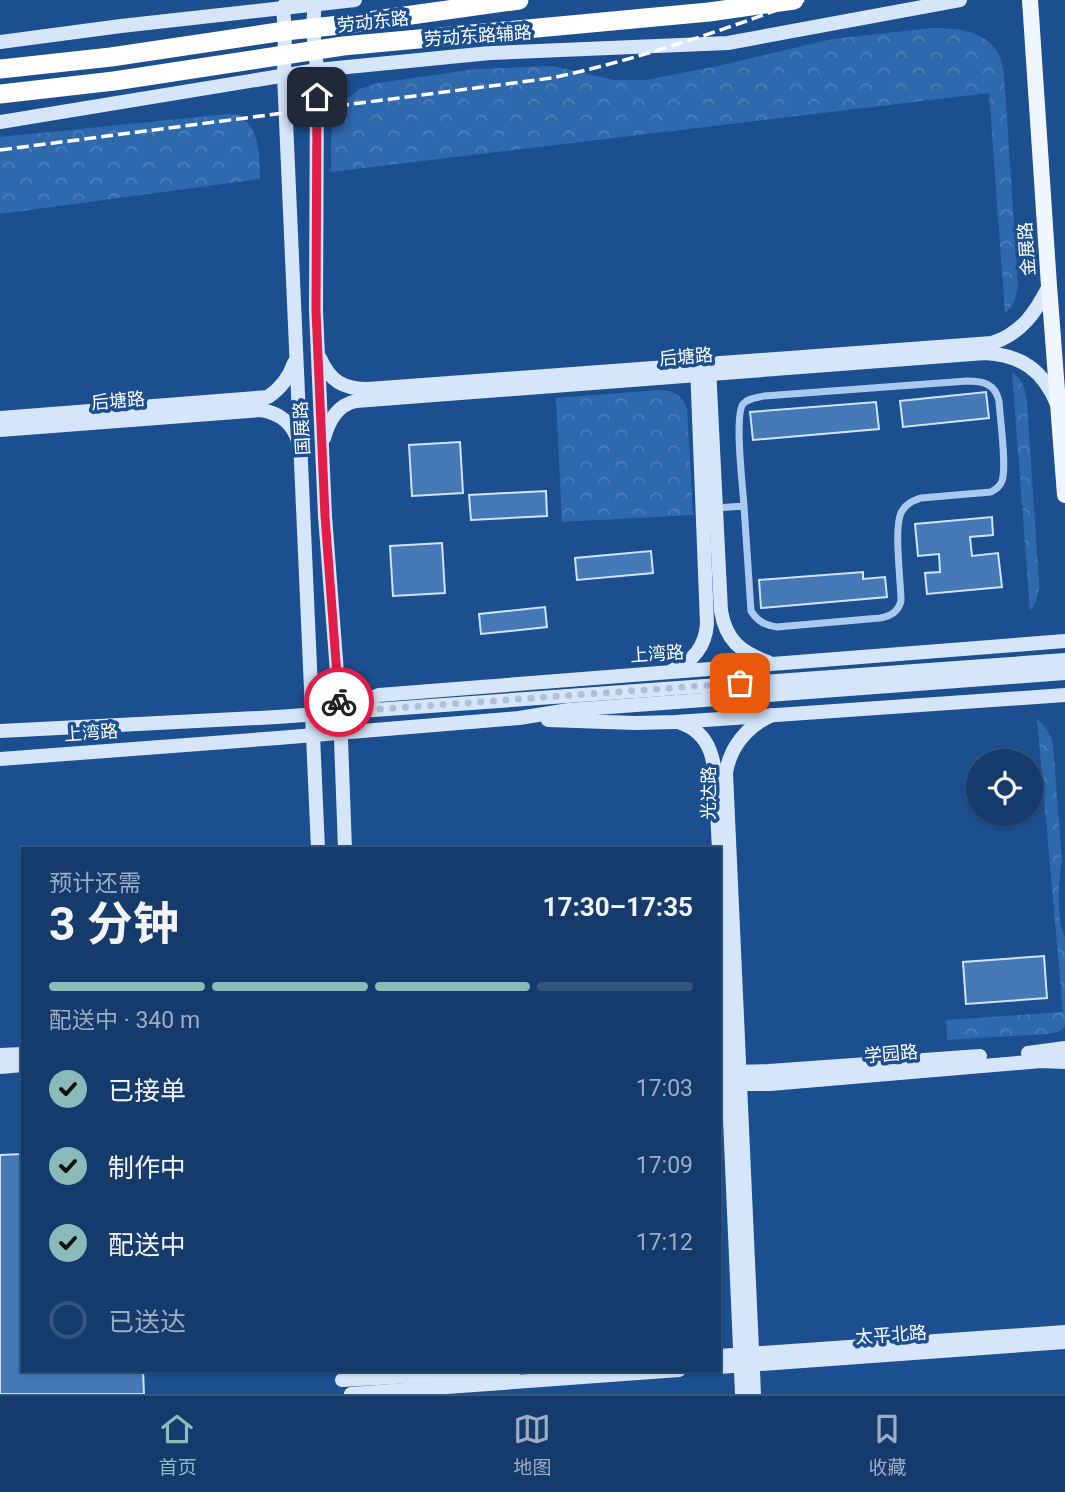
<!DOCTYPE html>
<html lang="zh">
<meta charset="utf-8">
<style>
body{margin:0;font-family:Roboto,"Noto Sans SC",sans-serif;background:#214673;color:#f1f3f6;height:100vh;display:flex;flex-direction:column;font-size:26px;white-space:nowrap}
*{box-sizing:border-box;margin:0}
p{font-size:23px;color:#9dadc1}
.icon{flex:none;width:38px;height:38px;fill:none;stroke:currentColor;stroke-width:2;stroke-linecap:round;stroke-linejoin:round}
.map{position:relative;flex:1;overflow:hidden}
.drawer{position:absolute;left:21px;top:847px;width:700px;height:525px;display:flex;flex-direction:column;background:#143b6b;border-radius:0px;box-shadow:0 2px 5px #0004,0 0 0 2px #33557e}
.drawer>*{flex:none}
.fabs{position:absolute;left:966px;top:749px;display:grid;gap:14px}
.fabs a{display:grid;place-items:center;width:77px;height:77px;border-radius:50%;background:#143b6b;box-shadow:0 2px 5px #0004,0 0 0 2px #33557e;font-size:35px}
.pin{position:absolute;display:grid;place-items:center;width:60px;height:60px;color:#fff;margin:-30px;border-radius:14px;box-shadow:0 4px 10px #0006}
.courier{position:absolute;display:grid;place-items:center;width:70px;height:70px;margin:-35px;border:5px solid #e11d48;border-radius:50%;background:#fff;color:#222;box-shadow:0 2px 9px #0007}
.overview em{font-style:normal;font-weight:700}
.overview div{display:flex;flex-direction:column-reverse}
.overview{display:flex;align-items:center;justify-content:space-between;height:119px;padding:0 28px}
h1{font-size:46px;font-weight:700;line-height:52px}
.bar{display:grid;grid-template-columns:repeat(4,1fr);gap:10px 7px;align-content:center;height:84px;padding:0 28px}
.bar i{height:9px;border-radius:5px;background:#33557e}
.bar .on{background:#8bbbb9}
.bar p{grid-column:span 4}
ol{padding:0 28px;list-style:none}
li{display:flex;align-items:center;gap:21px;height:77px}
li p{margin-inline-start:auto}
li .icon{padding:7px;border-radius:50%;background:#8bbbb9;color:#111;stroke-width:4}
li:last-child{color:#9dadc1}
li i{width:38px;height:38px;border:4px solid #33557e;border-radius:50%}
.tabs{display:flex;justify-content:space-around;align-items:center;height:98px;border-top:2px solid #33557e;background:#143b6b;font-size:19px;color:#9dadc1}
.tabs a{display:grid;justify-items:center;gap:4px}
.tabs .on{color:#8bbbb9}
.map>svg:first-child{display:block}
.park{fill:url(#park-crowns)}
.building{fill:#4478b7;stroke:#cfe3fa;stroke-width:2}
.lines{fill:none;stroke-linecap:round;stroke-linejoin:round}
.street{stroke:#a9c9ee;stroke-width:7}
.secondary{stroke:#d6e6fa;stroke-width:14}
.primary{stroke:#f0f6ff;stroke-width:16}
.highway{stroke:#fff;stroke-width:19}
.rail{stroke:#fff;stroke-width:3.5;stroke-dasharray:12 5;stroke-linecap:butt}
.done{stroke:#afc1d8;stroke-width:7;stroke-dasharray:0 12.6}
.route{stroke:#e11d48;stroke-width:9}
.labels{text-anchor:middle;stroke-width:7;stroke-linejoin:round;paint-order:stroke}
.street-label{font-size:18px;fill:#fff;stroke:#1b4f8f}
</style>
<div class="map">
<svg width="1065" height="1394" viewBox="0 0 1065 1394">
<defs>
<pattern id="park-crowns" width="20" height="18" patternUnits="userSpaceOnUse" patternTransform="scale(1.75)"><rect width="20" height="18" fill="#2e69ad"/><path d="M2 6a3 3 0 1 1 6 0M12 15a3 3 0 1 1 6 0" fill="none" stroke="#4d80b9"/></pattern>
</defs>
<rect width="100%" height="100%" fill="#1b4f8f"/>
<g class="park">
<path d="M932,28C957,28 989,31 1000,57C1002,62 1003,69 1004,74L1018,283C1017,296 1015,304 1005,313L989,93L331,172V137L333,118L344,102L359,89L378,83L476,69L552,66L614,80H645L718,66L832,39Z"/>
<path d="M228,114L240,115C261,133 259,153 260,179L0,214V137Z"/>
<path d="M1012,372C1023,380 1025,389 1027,402L1039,583C1039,594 1037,602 1030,611Z"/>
<path d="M659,390C675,391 680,393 687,408L693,515L562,522L556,398Z"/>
<path d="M1037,719C1046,727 1050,733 1053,744L1062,861C1058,883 1056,917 1065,938V1027L1058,1032L1047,1034L947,1040L946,1020L1063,1012Z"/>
</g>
<g class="building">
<polygon points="986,392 989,418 903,427 900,401"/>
<polygon points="876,402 879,429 753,440 750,412"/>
<polygon points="460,442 463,493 412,496 409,445"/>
<polygon points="546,491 547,516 471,520 469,495"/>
<polygon points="992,517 993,535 970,537 972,556 998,553 1002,587 927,594 925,573 940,572 939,554 918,556 915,524"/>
<polygon points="442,543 445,593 393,596 390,546"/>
<polygon points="651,551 653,573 577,580 575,558"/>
<polygon points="863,572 863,579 885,577 887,597 761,608 759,580"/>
<polygon points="545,607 547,627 481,634 479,614"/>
<polygon points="1044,956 1047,998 966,1004 963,962"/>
<polygon points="23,1154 23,1370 143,1370 144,1394 0,1394 0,1155"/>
</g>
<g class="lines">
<path class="street" d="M716,508L744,506L751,611C758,622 765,625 777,627L880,618C891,616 898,612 901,601C901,581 893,525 902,511C907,503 913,501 921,498L991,492C996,489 1000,487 1002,481C1007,467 1000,418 999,401C995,384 984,381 967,381L764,396C757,398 748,398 743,404C734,416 743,489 744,506"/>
<g class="secondary">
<polyline points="287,0 283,9 285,31 284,75 318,849"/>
<polyline points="315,0 313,28 317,70 316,311 325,516 340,712 345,849"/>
<polyline points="0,42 121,26 355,0"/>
<polyline points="0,122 317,70 490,53 728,43 960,0"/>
<path d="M320,358C330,381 343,389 368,389L992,343C1021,334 1036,312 1049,286"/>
<path d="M709,367L721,611C726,640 740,652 768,662"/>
<path d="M0,418L268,397C281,388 289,378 294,363"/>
<path d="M0,430L261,410C279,413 293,423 298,441"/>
<path d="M324,438C329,421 337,405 356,401L985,353C1021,355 1043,370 1057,404"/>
<path d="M673,670C694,660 705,647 707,624L697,366"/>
<polyline points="350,708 379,695 1065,641"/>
<polyline points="548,720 635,723 676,722 1065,695"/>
<path d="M678,722C715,733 715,767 717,799C717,816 718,832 719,849"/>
<polyline points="0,731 277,717 1065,660"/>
<polyline points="0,759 278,738 519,718 569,710 1065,673"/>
<polyline points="719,868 742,1394"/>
<polyline points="1028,1053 1065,1048"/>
<polyline points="0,1055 23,1054"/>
<polyline points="0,1067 23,1065"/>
<polyline points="731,1072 769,1071 980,1056"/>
<polyline points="731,1084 770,1084 1041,1061 1065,1062"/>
<polyline points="719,1356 1065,1332"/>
<polyline points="719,1367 1065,1342"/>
<polyline points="342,1380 515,1370"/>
<polyline points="351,1394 679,1370"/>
<path d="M754,1394L726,773C730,747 747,726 772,715"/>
</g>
<polyline class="primary" points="1030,0 1049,286 1065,495"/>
<g class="highway">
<polyline points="0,69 111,57 285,31 340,25 519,0"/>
<polyline points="0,94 114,81 343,46 709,12 794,0"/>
</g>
<path class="rail" d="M0,150L552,78C639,59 721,31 804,0"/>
</g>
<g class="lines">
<polyline class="done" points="339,702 340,712 740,683"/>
<polyline class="route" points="317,97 316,311 325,516 339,702"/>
</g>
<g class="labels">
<g class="street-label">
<text transform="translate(373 22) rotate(-6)" y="6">劳动东路</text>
<text transform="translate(478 36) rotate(-4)" y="6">劳动东路辅路</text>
<text transform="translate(1027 249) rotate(-94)" y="6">金展路</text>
<text transform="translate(686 357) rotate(-5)" y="6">后塘路</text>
<text transform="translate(118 401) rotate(-5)" y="6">后塘路</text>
<text transform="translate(302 428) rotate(-93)" y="6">国展路</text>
<text transform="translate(657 654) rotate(-4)" y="6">上湾路</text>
<text transform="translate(91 733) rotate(-4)" y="6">上湾路</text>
<text transform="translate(709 793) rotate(-90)" y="6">光达路</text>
<text transform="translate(891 1054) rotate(-5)" y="6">学园路</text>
<text transform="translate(891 1335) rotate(-4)" y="6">太平北路</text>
</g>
</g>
</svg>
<div class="fabs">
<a><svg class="icon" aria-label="locate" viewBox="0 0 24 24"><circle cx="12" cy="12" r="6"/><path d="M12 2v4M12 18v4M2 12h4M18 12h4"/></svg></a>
</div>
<div class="pin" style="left:740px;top:683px;background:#ea580c"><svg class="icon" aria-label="bag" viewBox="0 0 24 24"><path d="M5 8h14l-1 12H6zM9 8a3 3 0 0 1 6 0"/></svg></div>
<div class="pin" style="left:317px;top:97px;background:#1f2937"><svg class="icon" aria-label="home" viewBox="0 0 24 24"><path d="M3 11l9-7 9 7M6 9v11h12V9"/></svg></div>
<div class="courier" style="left:339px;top:702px"><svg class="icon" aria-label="bike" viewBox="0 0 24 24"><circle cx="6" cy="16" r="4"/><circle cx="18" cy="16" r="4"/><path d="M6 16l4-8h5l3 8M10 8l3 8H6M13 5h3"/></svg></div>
<section class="drawer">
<div class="overview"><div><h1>3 分钟</h1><p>预计还需</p></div><em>17:30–17:35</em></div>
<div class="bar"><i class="on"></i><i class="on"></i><i class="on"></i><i></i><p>配送中 · 340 m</p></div>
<ol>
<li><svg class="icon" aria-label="check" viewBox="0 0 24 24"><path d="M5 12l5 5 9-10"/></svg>已接单<p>17:03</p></li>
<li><svg class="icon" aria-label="check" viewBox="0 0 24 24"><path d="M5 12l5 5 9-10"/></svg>制作中<p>17:09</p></li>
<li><svg class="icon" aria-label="check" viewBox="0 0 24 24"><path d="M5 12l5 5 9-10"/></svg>配送中<p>17:12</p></li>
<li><i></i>已送达</li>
</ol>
</section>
</div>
<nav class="tabs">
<a class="on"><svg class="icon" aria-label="home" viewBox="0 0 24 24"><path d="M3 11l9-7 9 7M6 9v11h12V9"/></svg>首页</a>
<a><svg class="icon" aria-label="map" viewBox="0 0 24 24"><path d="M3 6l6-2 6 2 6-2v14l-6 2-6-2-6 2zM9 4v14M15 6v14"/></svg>地图</a>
<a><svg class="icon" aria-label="saved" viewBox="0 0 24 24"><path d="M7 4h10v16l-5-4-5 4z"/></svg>收藏</a>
</nav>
